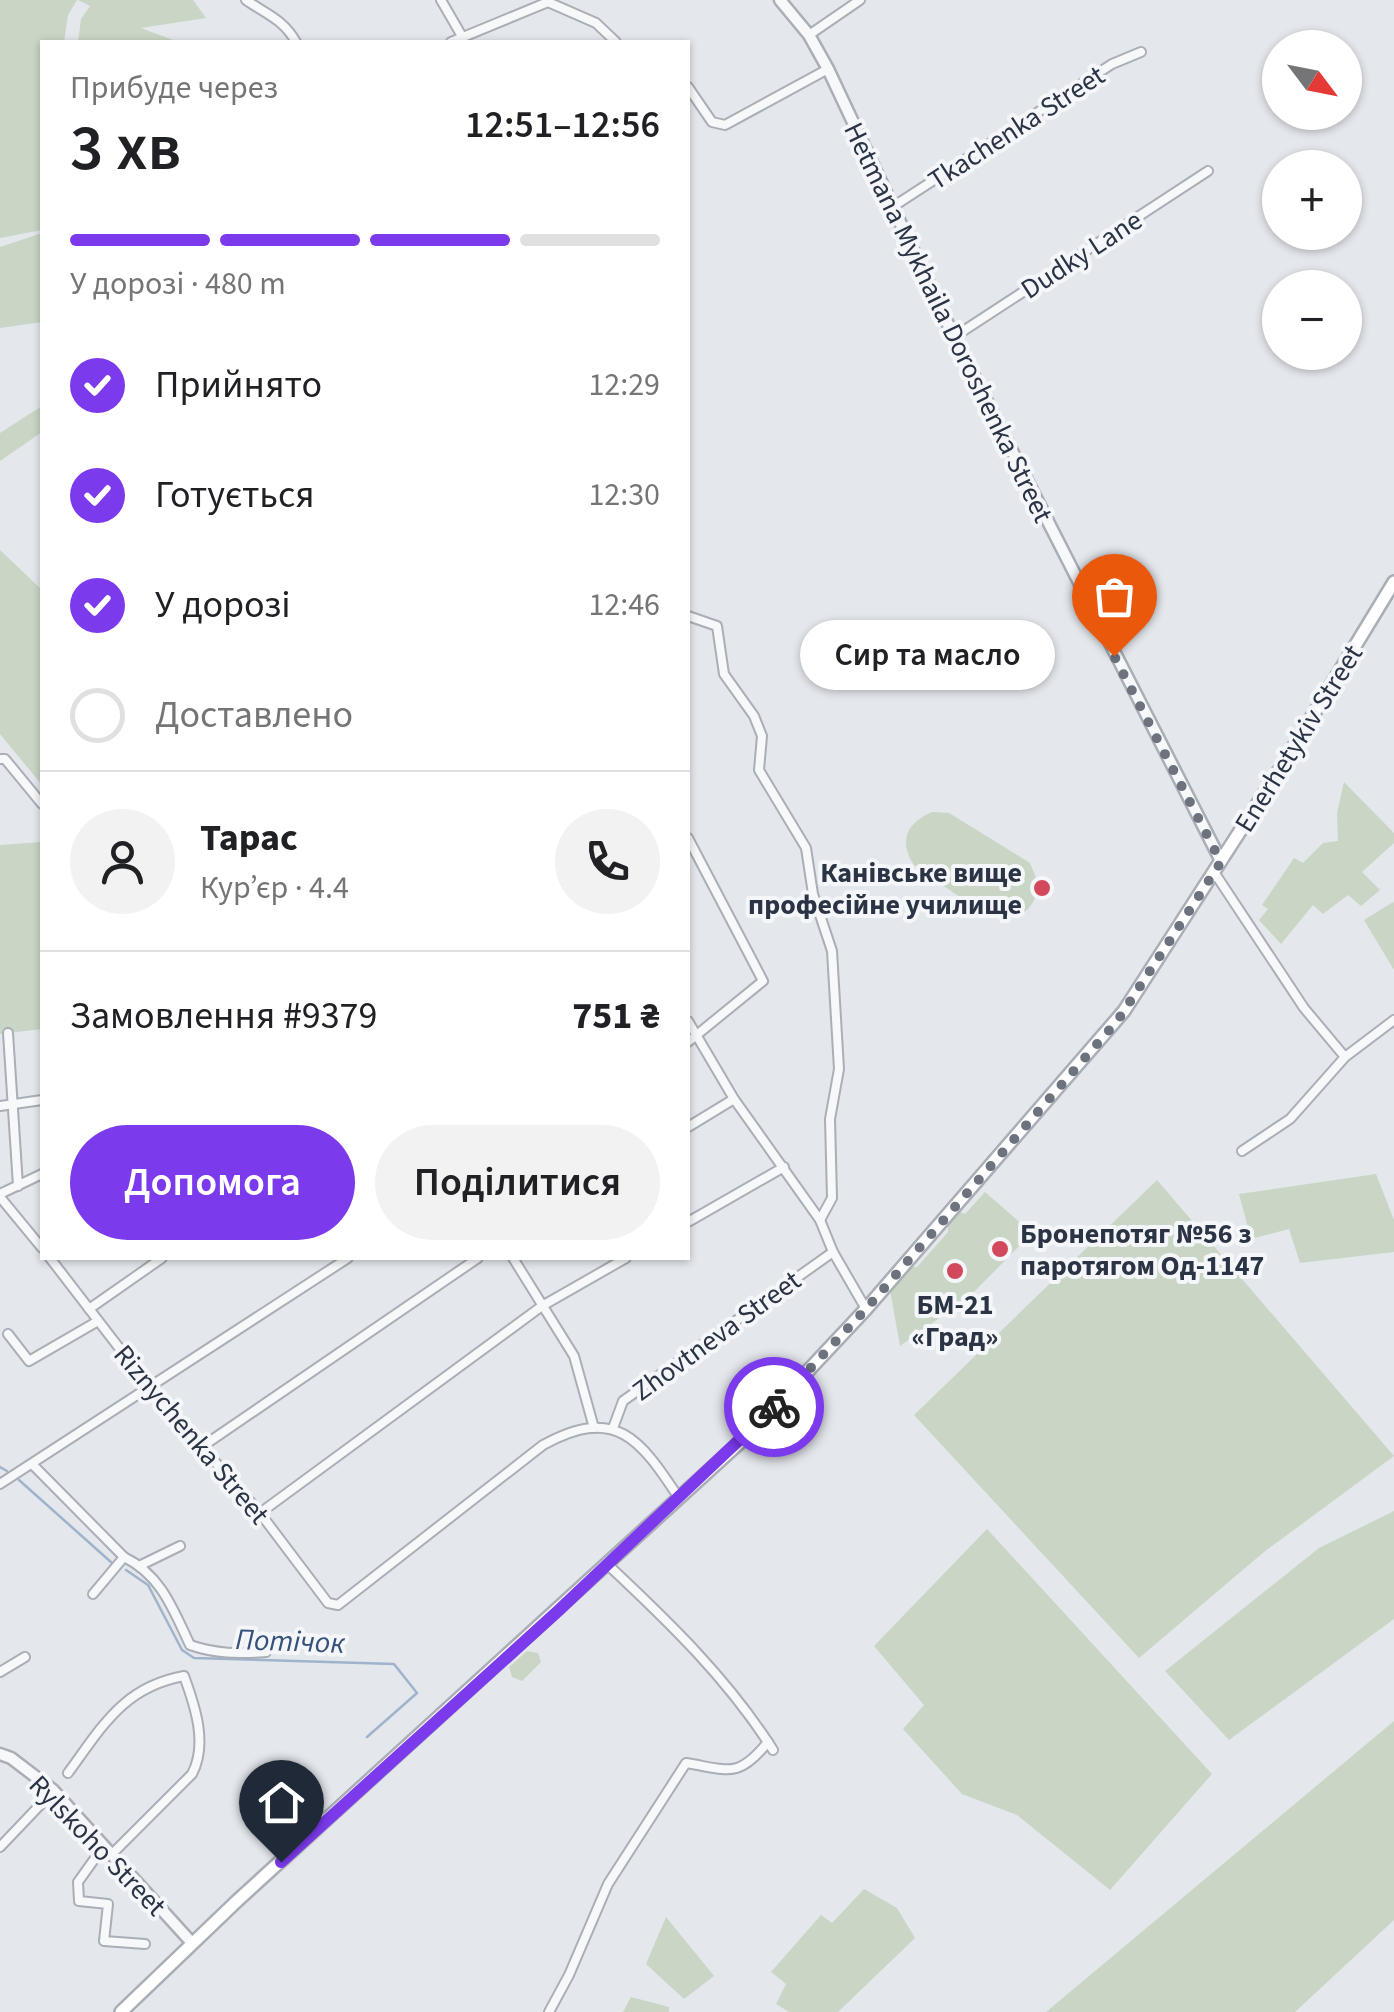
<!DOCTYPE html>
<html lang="uk">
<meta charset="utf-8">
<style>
body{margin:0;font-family:"Source Sans 3",sans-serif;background:#f2f2f2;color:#202124;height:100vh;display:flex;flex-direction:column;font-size:38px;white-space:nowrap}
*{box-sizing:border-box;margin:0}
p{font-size:32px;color:#757577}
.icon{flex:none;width:55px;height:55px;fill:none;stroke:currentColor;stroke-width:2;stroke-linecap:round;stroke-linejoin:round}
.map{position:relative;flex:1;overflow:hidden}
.sheet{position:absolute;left:40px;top:40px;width:650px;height:1220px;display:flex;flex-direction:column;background:#fff;border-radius:0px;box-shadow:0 2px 8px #0004}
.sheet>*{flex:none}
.needle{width:65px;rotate:122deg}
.buttons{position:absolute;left:1262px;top:30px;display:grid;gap:20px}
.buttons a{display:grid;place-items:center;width:100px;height:100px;border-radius:50%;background:#fff;box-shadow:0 2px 8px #0004;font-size:50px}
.pin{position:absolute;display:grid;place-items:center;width:85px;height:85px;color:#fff;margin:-102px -42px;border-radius:50% 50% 50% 0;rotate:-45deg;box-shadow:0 0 10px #0007}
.pin .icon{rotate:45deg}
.courier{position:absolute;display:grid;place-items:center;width:100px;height:100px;margin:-50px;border:8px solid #7c3aed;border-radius:50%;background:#fff;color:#222;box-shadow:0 2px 12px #0007}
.bubble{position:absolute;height:70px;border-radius:35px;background:#fff;box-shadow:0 2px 8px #0004;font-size:32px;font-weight:600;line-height:70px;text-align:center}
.overview em{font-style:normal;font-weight:600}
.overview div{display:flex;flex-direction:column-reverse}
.overview{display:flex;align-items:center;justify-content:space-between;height:170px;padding:0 30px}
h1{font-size:65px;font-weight:600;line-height:75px}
.bar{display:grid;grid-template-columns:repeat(4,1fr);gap:15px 10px;align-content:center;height:120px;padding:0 30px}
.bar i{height:12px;border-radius:8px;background:#e0e0e0}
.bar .on{background:#7c3aed}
.bar p{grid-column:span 4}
.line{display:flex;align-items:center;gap:25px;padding:0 30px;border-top:2px solid #e0e0e0}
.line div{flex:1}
.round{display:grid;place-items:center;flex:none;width:105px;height:105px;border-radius:52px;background:#f2f2f2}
ol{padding:0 30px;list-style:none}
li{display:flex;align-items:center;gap:30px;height:110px}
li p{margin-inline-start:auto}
li .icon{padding:10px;border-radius:50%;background:#7c3aed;color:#fff;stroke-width:4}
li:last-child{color:#757577}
li i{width:55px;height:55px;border:5px solid #e0e0e0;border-radius:50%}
.button{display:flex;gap:20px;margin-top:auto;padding:20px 30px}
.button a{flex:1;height:115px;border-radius:60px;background:#7c3aed;color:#fff;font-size:40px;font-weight:600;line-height:115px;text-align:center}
.button a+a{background:#f2f2f2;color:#202124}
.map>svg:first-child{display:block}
.green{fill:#c9d6c5}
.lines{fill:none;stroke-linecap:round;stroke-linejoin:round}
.stream{stroke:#9fb4cc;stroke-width:2.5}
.minor-casing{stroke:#a9aeb7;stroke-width:12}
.tertiary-casing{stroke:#a9aeb7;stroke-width:15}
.secondary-casing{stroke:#a9aeb7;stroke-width:16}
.minor{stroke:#f7f8fa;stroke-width:8}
.tertiary{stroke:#f7f8fa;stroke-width:10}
.secondary{stroke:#fff;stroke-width:11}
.done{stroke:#6c737f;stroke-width:10;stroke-dasharray:0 18}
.route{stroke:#7c3aed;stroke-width:12}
.poi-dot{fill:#d1495b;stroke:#f4f6f9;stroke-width:4}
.labels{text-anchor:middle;stroke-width:8;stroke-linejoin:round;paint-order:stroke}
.street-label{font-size:28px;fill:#2b3445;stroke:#f4f6f9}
.poi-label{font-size:28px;font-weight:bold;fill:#2b3445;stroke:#f4f6f9;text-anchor:end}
.water-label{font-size:30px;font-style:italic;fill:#34527a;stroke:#f4f6f9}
</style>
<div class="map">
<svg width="1394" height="2012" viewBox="0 0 1394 2012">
<rect width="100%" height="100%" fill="#e4e7ec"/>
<g class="green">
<polygon points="0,0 77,0 68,15 64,42 42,42 42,230 0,238"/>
<polygon points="78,0 193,0 206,18 141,28 178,42 78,42 81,19 90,6"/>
<polygon points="42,233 42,322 0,328 0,247"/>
<polygon points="42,406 42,432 0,461 0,433"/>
<polygon points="0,550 42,590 42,785 0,734"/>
<polygon points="1344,782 1394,833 1394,843 1362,872 1380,890 1361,906 1348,895 1323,914 1313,905 1281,944 1259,920 1268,909 1262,905 1294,858 1303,863 1323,843 1338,841 1337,813"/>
<path d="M932,812L949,813L1030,863L1039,885C1024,957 947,886 914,865C898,840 907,823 932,812Z"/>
<polygon points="42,842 42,1029 0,1034 0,845"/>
<polygon points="1393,902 1394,903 1394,970 1364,920"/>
<polygon points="1376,1174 1394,1220 1394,1252 1300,1263 1289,1229 1251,1239 1239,1194"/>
<polygon points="1157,1180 1394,1456 1264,1552 1139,1658 914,1415"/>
<polygon points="985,1192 1032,1233 969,1297 900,1346 890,1290 910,1267 917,1267 948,1232 948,1223 959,1211 965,1214"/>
<polygon points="1394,1511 1394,1619 1229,1740 1165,1671 1319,1548"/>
<polygon points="987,1529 1212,1774 1110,1890 1017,1815 962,1794 903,1729 924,1705 874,1646"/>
<polygon points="527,1651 538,1653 541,1662 522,1681 512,1677 509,1667"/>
<polygon points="1394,1721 1394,1920 1295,2012 1046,2012"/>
<polygon points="864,1889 897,1908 915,1938 838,2012 789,2012 776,2004 786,1984 771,1972 821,1915 832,1923"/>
<polygon points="666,1917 714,1976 684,1999 646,1964"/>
<polygon points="631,1997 669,2007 669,2012 623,2012"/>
</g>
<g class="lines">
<g class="stream">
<polyline points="0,1467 7,1471"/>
<polyline points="19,1480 112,1563"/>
<polyline points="126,1570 148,1585 182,1650 194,1658 394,1664 417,1693 367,1737"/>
</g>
<g class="minor-casing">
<g id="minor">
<path d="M246,0C266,14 283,19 296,42"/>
<polyline points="441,0 463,38"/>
<polyline points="548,2 596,23 616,42"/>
<polyline points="809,35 860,0"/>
<polyline points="451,42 548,2"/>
<polyline points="688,87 712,122 725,125 828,69"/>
<polyline points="894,206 1112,64 1141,52"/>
<polyline points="954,337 1208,171"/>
<polyline points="688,616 717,626 724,674 754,716 762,736 759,770 806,848 813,894 832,951 839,1069 830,1119 832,1198 820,1220"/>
<polyline points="0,759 5,759 42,804"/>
<polyline points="688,838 763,981 688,1042"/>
<polyline points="1214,872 1304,1008 1345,1057"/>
<polyline points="688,1021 734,1099 820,1220 833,1252 866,1309"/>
<polyline points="8,1033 18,1186"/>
<polyline points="0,1106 42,1100"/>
<polyline points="688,1127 734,1099"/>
<polyline points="1242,1151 1290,1119 1345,1057 1394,1020"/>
<polyline points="0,1194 42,1174"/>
<polyline points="0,1197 42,1248"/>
<polyline points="688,1222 784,1167"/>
<path d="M50,1258L150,1388L260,1513L328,1603L338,1605L543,1445C616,1405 640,1439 679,1498"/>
<polyline points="513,1258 574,1356 594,1428"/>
<polyline points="89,1309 162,1258"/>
<polyline points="8,1334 29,1361 98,1321"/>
<polyline points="613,1428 623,1401 833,1252"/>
<polyline points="203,1446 478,1258"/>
<path d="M33,1465L124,1557C161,1575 173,1609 190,1645C216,1654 239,1654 266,1652"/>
<polyline points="0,1484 348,1258"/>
<polyline points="260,1513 542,1306 626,1258"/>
<path d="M607,1564C669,1622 728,1679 773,1750"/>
<polyline points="141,1565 180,1546"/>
<polyline points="93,1594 124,1557"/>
<polyline points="0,1672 25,1657"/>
<path d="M68,1773C102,1727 123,1687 184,1676C195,1706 208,1744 192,1774L111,1855"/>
<polyline points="0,1847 41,1804"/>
<polyline points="103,1847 78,1882 79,1901 108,1904 104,1941 145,1944"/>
<path d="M549,2012L569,1975L608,1884L686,1763C729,1770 738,1779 768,1742"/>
</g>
</g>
<g class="tertiary-casing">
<g id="tertiary">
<polyline points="780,0 809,35 828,69 954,337 1221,861"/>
<polyline points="0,1754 11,1758 53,1790 192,1943"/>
</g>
</g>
<g class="secondary-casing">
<polyline id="secondary" points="121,2012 238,1900 748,1435 866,1309 1124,1011 1282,766 1394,582"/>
</g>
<use href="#minor" class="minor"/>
<use href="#tertiary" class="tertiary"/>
<use href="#secondary" class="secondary"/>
</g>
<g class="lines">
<polyline class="done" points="774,1407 866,1309 1118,1020 1221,862 1114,656"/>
<polyline class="route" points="281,1862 558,1611 774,1407"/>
</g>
<g class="poi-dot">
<circle cx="1042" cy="888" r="10"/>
<circle cx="1000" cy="1249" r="10"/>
<circle cx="955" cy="1271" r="10"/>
</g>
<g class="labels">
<g class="street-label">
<text transform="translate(1016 127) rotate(-33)" y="10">Tkachenka Street</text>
<text transform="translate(1081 254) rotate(-33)" y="10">Dudky Lane</text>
<text transform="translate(949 322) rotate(64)" y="10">Hetmana Mykhaila Doroshenka Street</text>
<text transform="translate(1298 738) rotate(-58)" y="10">Enerhetykiv Street</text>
<text transform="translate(716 1335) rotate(-36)" y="10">Zhovtneva Street</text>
<text transform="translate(192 1434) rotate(50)" y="10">Riznychenka Street</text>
<text transform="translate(98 1845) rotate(46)" y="10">Rylskoho Street</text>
</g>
<g class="poi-label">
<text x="1022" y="882">Канівське вище<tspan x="1022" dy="32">професійне училище</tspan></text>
<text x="1020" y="1243" text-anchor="start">Бронепотяг №56 з<tspan x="1020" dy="32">паротягом Од-1147</tspan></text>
<text x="955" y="1314" text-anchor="middle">БМ-21<tspan x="955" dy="32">«Град»</tspan></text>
</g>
<g class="water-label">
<text transform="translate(290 1641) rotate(2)" y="10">Потічок</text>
</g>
</g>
</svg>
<div class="buttons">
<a><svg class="needle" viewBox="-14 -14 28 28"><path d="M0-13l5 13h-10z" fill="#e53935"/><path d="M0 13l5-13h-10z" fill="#757577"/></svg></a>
<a>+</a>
<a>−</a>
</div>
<div class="pin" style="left:1114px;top:656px;background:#ea580c"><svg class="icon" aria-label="bag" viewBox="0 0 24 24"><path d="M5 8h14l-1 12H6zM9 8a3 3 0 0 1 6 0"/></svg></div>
<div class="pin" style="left:281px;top:1862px;background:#1f2937"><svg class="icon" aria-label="home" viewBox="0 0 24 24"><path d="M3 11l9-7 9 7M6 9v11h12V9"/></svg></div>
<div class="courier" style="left:774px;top:1407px"><svg class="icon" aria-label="bike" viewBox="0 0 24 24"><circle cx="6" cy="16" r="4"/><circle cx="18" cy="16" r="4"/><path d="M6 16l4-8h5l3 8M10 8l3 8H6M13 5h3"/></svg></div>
<div class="bubble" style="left:800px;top:620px;width:255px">Сир та масло</div>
<section class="sheet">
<div class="overview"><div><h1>3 хв</h1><p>Прибуде через</p></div><em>12:51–12:56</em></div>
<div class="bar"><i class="on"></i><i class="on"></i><i class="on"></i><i></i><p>У дорозі · 480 m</p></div>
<ol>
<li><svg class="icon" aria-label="check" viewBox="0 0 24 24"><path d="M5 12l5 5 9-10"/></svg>Прийнято<p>12:29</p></li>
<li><svg class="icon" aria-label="check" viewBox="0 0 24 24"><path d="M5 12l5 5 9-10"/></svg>Готується<p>12:30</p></li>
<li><svg class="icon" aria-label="check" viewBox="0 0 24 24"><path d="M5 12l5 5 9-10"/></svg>У дорозі<p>12:46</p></li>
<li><i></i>Доставлено</li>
</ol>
<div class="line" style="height:180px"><a class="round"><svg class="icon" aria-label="person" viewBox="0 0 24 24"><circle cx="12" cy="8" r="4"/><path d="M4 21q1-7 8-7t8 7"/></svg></a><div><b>Тарас</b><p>Кур’єр · 4.4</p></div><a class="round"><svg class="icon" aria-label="phone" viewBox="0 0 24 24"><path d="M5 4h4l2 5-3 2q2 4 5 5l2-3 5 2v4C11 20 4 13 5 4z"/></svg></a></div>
<div class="line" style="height:130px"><div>Замовлення #9379</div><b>751 ₴</b></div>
<div class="button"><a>Допомога</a><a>Поділитися</a></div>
</section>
</div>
